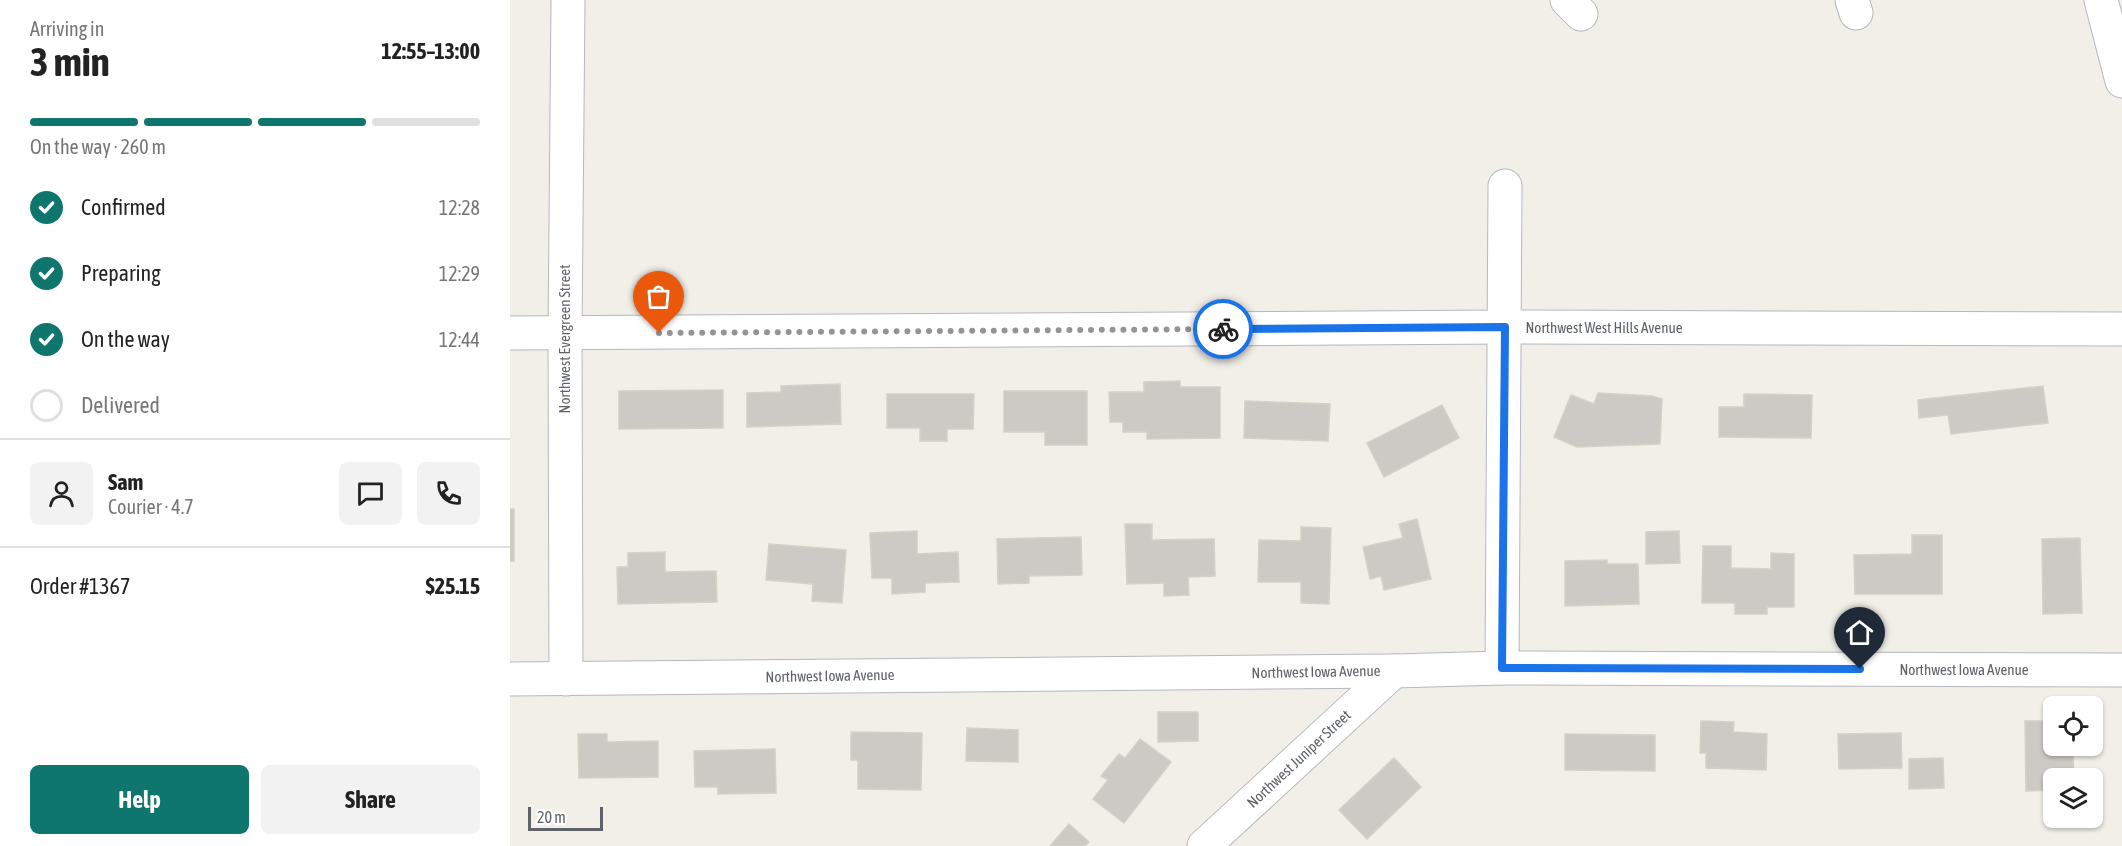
<!DOCTYPE html>
<meta charset="utf-8">
<style>
body{margin:0;font-family:"Asap Condensed",sans-serif;background:#f2f2f2;color:#222;height:100vh;display:flex;flex-direction:column;font-size:22px;white-space:nowrap}
*{box-sizing:border-box;margin:0}
p{font-size:20px;color:#767676}
.icon{flex:none;width:33px;height:33px;fill:none;stroke:currentColor;stroke-width:2;stroke-linecap:round;stroke-linejoin:round}
.map{position:relative;flex:1;overflow:hidden}
.drawer{display:flex;flex-direction:column;background:#fff;width:510px}
.drawer>*{flex:none}
.tools{position:absolute;left:1533px;top:696px;display:grid;gap:12px}
.tools a{display:grid;place-items:center;width:60px;height:60px;border-radius:9px;background:#fff;box-shadow:0 2px 4px #0004;font-size:30px}
.scale{position:absolute;left:18px;bottom:15px;width:75px;box-sizing:border-box;padding-left:6px;border:3px solid #5f6368;border-top:0;font-size:16px;line-height:21px;white-space:nowrap;color:#5f6368;-webkit-text-stroke:4px #fff;paint-order:stroke}
.pin{position:absolute;display:grid;place-items:center;width:51px;height:51px;color:#fff;margin:-62px -26px;border-radius:50% 50% 50% 0;rotate:-45deg;box-shadow:0 0 6px #0007}
.pin .icon{rotate:45deg}
.courier{position:absolute;display:grid;place-items:center;width:60px;height:60px;margin:-30px;border:4px solid #1a73e8;border-radius:50%;background:#fff;color:#222;box-shadow:0 2px 8px #0007}
.overview em{font-style:normal;font-weight:700}
.overview div{display:flex;flex-direction:column-reverse}
.overview{display:flex;align-items:center;justify-content:space-between;height:102px;padding:0 30px}
h1{font-size:39px;font-weight:700;line-height:45px}
.bar{display:grid;grid-template-columns:repeat(4,1fr);gap:9px 6px;align-content:center;height:72px;padding:0 30px}
.bar i{height:8px;border-radius:4px;background:#e0e0e0}
.bar .current{background:#0f766e}
.bar p{grid-column:span 4}
.line{display:flex;align-items:center;gap:15px;padding:0 30px;border-top:2px solid #e0e0e0}
.line div{flex:1}
.round{display:grid;place-items:center;flex:none;width:63px;height:63px;border-radius:9px;background:#f2f2f2}
ol{padding:0 30px;list-style:none}
li{display:flex;align-items:center;gap:18px;height:66px}
li p{margin-inline-start:auto}
li .icon{padding:6px;border-radius:50%;background:#0f766e;color:#fff;stroke-width:4}
li:last-child{color:#767676}
li i{width:33px;height:33px;border:3px solid #e0e0e0;border-radius:50%}
.cta{display:flex;gap:12px;margin-top:auto;padding:12px 30px}
.cta a{flex:1;height:69px;border-radius:9px;background:#0f766e;color:#fff;font-size:24px;font-weight:700;line-height:69px;text-align:center}
.cta a+a{background:#f2f2f2;color:#222}
main{display:flex;flex:1;min-height:0}
.map>svg:first-child{display:block}
.building{fill:#cccac5;stroke:#d6d1c6;stroke-width:1.5}
.lines{fill:none;stroke-linecap:round;stroke-linejoin:round}
.minor-casing{stroke:#b5b8bc;stroke-width:35}
.minor{stroke:#fff;stroke-width:33}
.done{stroke:#929495;stroke-width:6;stroke-dasharray:0 10.8}
.route{stroke:#1a73e8;stroke-width:8}
.labels{text-anchor:middle;stroke-width:4.5;stroke-linejoin:round;paint-order:stroke}
.street-label{font-size:15px;fill:#5f6368;stroke:#fff}
</style>
<main>
<section class="drawer">
<div class="overview"><div><h1>3 min</h1><p>Arriving in</p></div><em>12:55–13:00</em></div>
<div class="bar"><i class="current"></i><i class="current"></i><i class="current"></i><i></i><p>On the way · 260 m</p></div>
<ol>
<li><svg class="icon" aria-label="check" viewBox="0 0 24 24"><path d="M5 12l5 5 9-10"/></svg>Confirmed<p>12:28</p></li>
<li><svg class="icon" aria-label="check" viewBox="0 0 24 24"><path d="M5 12l5 5 9-10"/></svg>Preparing<p>12:29</p></li>
<li><svg class="icon" aria-label="check" viewBox="0 0 24 24"><path d="M5 12l5 5 9-10"/></svg>On the way<p>12:44</p></li>
<li><i></i>Delivered</li>
</ol>
<div class="line" style="height:108px"><a class="round"><svg class="icon" aria-label="person" viewBox="0 0 24 24"><circle cx="12" cy="8" r="4"/><path d="M4 21q1-7 8-7t8 7"/></svg></a><div><b>Sam</b><p>Courier · 4.7</p></div><a class="round"><svg class="icon" aria-label="chat" viewBox="0 0 24 24"><path d="M4 5h16v11H9l-5 4z"/></svg></a><a class="round"><svg class="icon" aria-label="phone" viewBox="0 0 24 24"><path d="M5 4h4l2 5-3 2q2 4 5 5l2-3 5 2v4C11 20 4 13 5 4z"/></svg></a></div>
<div class="line" style="height:78px"><div>Order #1367</div><b>$25.15</b></div>
<div class="cta"><a>Help</a><a>Share</a></div>
</section>
<div class="map">
<svg width="1612" height="846" viewBox="0 0 1612 846">
<rect width="100%" height="100%" fill="#f1efe8"/>
<g class="building">
<polygon points="670,381 670,387 710,387 710,438 637,439 637,432 613,432 613,422 600,422 599,392 634,392 634,382"/>
<polygon points="330,384 331,424 237,427 237,393 271,392 271,386"/>
<polygon points="1533,386 1538,423 1441,434 1438,415 1409,418 1408,400"/>
<polygon points="213,390 213,428 109,429 109,391"/>
<polygon points="494,391 577,391 577,445 535,445 535,432 494,432"/>
<polygon points="1088,393 1142,396 1152,399 1150,444 1067,447 1044,437 1061,395 1084,404"/>
<polygon points="377,394 464,394 463,429 437,429 437,441 410,441 410,428 377,428"/>
<polygon points="1234,394 1302,395 1301,438 1209,437 1209,407 1234,407"/>
<polygon points="735,401 820,404 818,441 734,438"/>
<polygon points="932,405 949,438 874,477 857,443"/>
<rect x="0" y="509" width="4" height="52"/>
<polygon points="907,519 921,579 874,590 871,576 860,579 853,547 893,538 889,524"/>
<polygon points="615,524 642,524 642,540 704,539 705,576 678,577 679,595 654,596 654,583 617,584"/>
<polygon points="791,527 821,528 819,604 791,603 791,582 748,582 749,540 791,541"/>
<polygon points="407,531 407,554 448,552 449,582 415,583 415,592 382,594 382,578 362,578 360,533"/>
<polygon points="1169,531 1170,563 1136,564 1136,532"/>
<polygon points="1402,535 1432,535 1432,594 1345,594 1344,555 1402,554"/>
<polygon points="571,537 572,575 519,576 519,583 488,584 487,539"/>
<polygon points="1570,538 1572,613 1533,614 1532,539"/>
<polygon points="259,544 336,550 332,603 302,601 303,584 256,580"/>
<polygon points="1193,546 1221,546 1221,568 1261,569 1261,553 1284,554 1284,607 1257,607 1257,614 1225,614 1225,603 1192,603"/>
<polygon points="155,552 155,572 206,571 207,602 108,604 107,567 118,567 118,553"/>
<polygon points="1097,560 1097,564 1128,564 1129,604 1055,606 1055,561"/>
<polygon points="648,712 688,712 688,741 648,742"/>
<polygon points="1191,721 1224,722 1223,732 1257,734 1256,770 1196,768 1196,753 1190,753"/>
<polygon points="1515,721 1544,721 1544,746 1553,746 1553,756 1563,756 1564,778 1544,778 1544,790 1516,791"/>
<polygon points="457,728 508,730 508,762 456,761"/>
<polygon points="341,732 412,733 411,790 348,789 348,760 341,760"/>
<polygon points="1391,733 1392,768 1329,769 1328,734"/>
<polygon points="68,734 97,734 97,742 148,741 148,777 69,778"/>
<polygon points="1055,734 1145,735 1145,771 1055,770"/>
<polygon points="630,739 661,762 614,823 583,799 598,780 591,776 609,754 615,758"/>
<polygon points="265,749 266,793 208,794 208,787 185,787 184,751"/>
<polygon points="884,758 911,787 857,839 829,810"/>
<polygon points="1433,758 1434,788 1399,789 1399,759"/>
<polygon points="559,824 579,842 575,846 540,846"/>
</g>
<g class="lines">
<g class="minor-casing">
<g id="minor">
<polyline points="1057,0 1071,14"/>
<polyline points="1342,0 1346,13"/>
<polyline points="1591,0 1612,81"/>
<polyline points="0,333 995,327 1612,329"/>
<polyline points="992,668 995,186"/>
<polyline points="0,679 884,671 992,668 1612,670"/>
<polyline points="56,679 55,334 58,0"/>
<polyline points="694,846 884,671"/>
</g>
</g>
<use href="#minor" class="minor"/>
</g>
<g class="lines">
<polyline class="done" points="149,333 713,329"/>
<polyline class="route" points="713,329 995,327 992,668 1350,669"/>
</g>
<g class="labels">
<g class="street-label">
<text x="1094" y="333">Northwest West Hills Avenue</text>
<text transform="translate(55 339) rotate(-90)" y="5">Northwest Evergreen Street</text>
<text x="1454" y="675">Northwest Iowa Avenue</text>
<text transform="translate(806 672) rotate(-1)" y="5">Northwest Iowa Avenue</text>
<text transform="translate(320 676) rotate(-1)" y="5">Northwest Iowa Avenue</text>
<text transform="translate(789 759) rotate(-43)" y="5">Northwest Juniper Street</text>
</g>
</g>
</svg>
<div class="tools">
<a><svg class="icon" aria-label="locate" viewBox="0 0 24 24"><circle cx="12" cy="12" r="6"/><path d="M12 2v4M12 18v4M2 12h4M18 12h4"/></svg></a>
<a><svg class="icon" aria-label="layers" viewBox="0 0 24 24"><path d="M12 4l9 5-9 5-9-5zM3 14l9 5 9-5"/></svg></a>
</div>
<div class="scale">20 m</div>
<div class="pin" style="left:149px;top:333px;background:#ea580c"><svg class="icon" aria-label="bag" viewBox="0 0 24 24"><path d="M5 8h14l-1 12H6zM9 8a3 3 0 0 1 6 0"/></svg></div>
<div class="pin" style="left:1350px;top:669px;background:#1f2937"><svg class="icon" aria-label="home" viewBox="0 0 24 24"><path d="M3 11l9-7 9 7M6 9v11h12V9"/></svg></div>
<div class="courier" style="left:713px;top:329px"><svg class="icon" aria-label="bike" viewBox="0 0 24 24"><circle cx="6" cy="16" r="4"/><circle cx="18" cy="16" r="4"/><path d="M6 16l4-8h5l3 8M10 8l3 8H6M13 5h3"/></svg></div>
</div>
</main>
